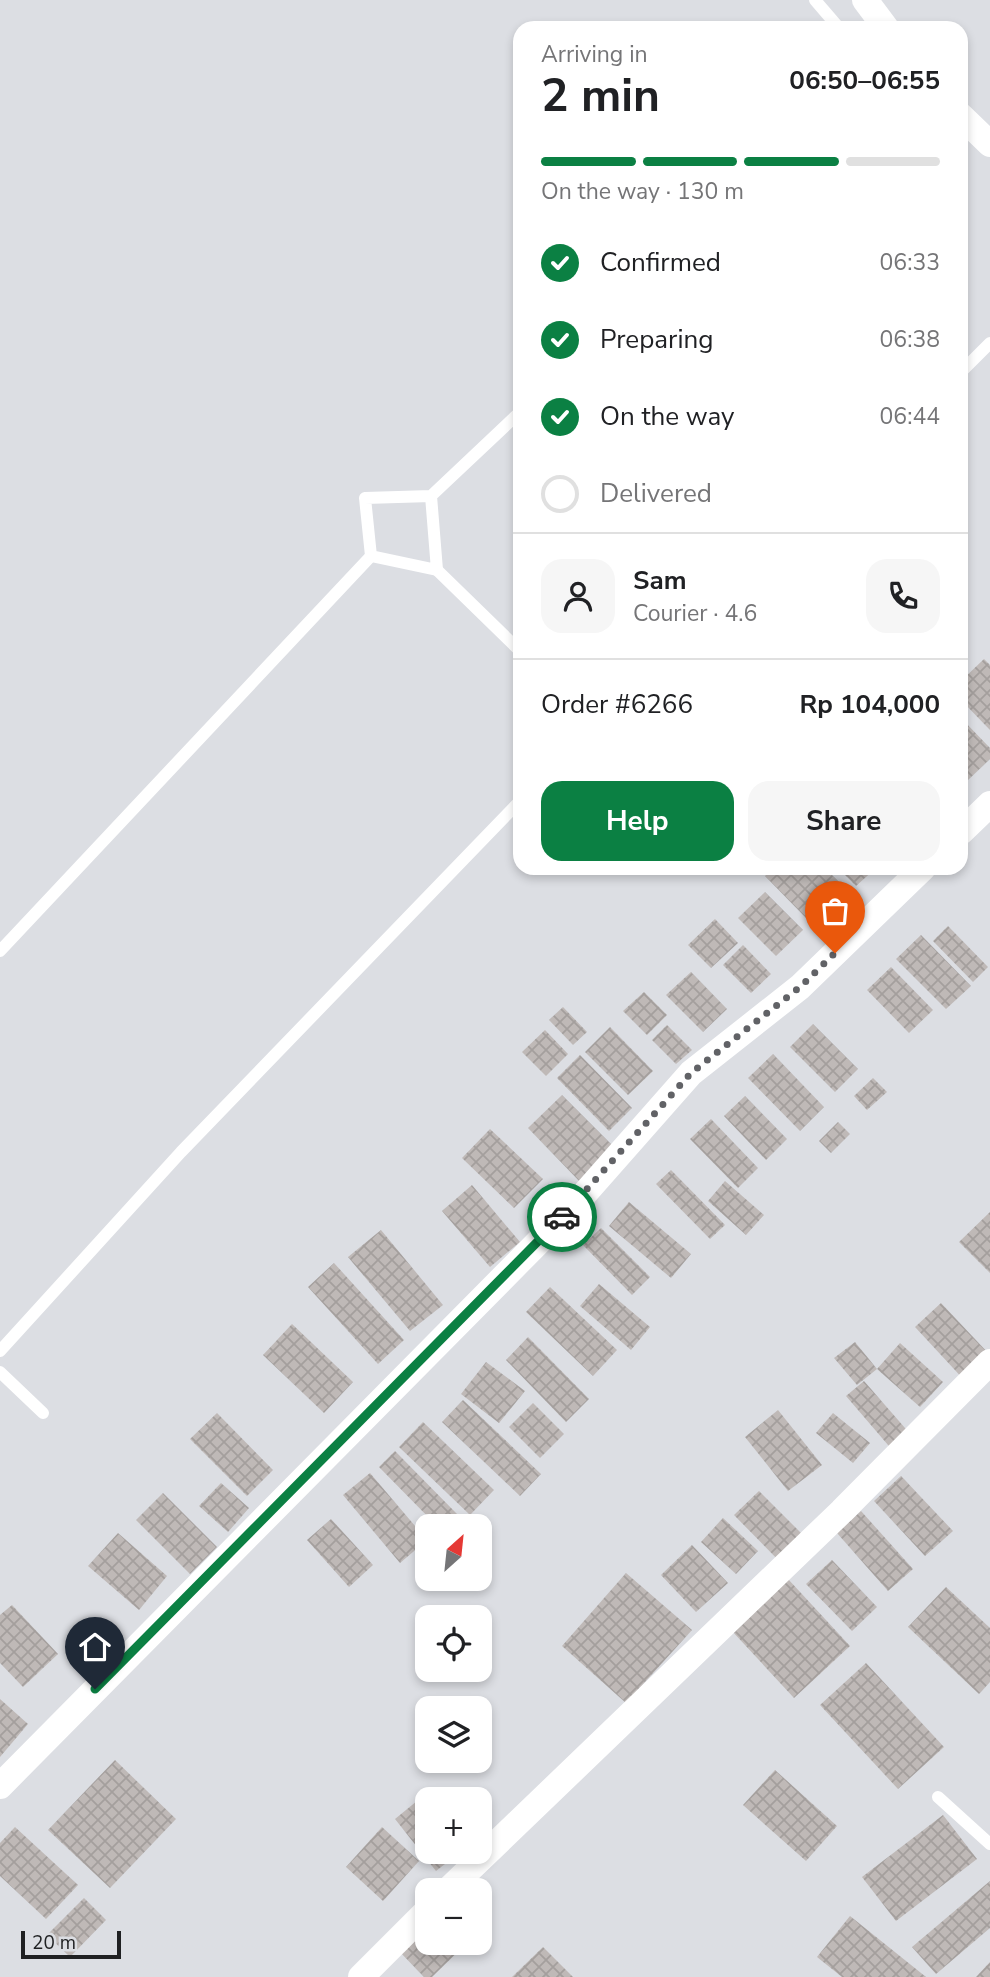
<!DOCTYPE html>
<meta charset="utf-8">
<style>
body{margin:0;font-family:"Nunito Sans",sans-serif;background:#f6f6f6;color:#202124;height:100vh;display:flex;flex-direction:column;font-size:26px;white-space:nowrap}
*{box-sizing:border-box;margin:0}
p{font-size:23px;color:#757577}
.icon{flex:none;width:38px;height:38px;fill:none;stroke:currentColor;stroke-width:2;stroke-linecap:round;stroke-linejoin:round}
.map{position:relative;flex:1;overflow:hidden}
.sheet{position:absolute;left:513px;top:21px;width:455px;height:854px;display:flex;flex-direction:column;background:#fff;border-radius:21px;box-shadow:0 4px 10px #0003}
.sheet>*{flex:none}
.needle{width:46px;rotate:27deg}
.controls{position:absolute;left:415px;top:1514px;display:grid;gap:14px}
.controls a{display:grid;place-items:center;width:77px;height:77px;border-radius:14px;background:#fff;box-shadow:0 4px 10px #0003;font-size:35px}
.scale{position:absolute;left:21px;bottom:18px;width:100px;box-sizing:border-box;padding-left:7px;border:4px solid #1f2022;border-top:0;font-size:19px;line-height:24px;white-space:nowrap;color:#1f2022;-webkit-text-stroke:5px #dcdee3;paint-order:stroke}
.pin{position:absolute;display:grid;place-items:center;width:60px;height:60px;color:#fff;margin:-72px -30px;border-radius:50% 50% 50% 0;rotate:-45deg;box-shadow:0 0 7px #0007}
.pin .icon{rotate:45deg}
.courier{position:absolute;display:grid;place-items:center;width:70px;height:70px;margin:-35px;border:5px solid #0b8043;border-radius:50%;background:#fff;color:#222;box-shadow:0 2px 9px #0007}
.headline em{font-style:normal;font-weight:700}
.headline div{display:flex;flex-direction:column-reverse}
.headline{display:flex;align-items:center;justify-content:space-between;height:119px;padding:0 28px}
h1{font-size:46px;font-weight:700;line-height:52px}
.bar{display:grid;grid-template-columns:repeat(4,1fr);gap:10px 7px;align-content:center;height:84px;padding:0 28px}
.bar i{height:9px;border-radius:5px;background:#e0e0e0}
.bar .current{background:#0b8043}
.bar p{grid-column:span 4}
.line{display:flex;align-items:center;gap:18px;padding:0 28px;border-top:2px solid #e0e0e0}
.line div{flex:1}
.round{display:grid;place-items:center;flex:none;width:74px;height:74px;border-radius:21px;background:#f6f6f6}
ol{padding:0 28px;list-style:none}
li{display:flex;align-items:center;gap:21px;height:77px}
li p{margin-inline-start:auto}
li .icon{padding:7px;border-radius:50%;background:#0b8043;color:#fff;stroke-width:4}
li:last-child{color:#757577}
li i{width:38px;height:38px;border:4px solid #e0e0e0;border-radius:50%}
.button{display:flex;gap:14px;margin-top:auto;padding:14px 28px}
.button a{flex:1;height:80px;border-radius:21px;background:#0b8043;color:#fff;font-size:28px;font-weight:700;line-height:80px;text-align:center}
.button a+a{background:#f6f6f6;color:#202124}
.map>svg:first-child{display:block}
.building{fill:url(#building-cross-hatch)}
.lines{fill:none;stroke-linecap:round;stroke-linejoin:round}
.service{stroke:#fff;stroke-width:12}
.minor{stroke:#fff;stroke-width:26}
.done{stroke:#616266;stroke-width:7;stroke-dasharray:0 12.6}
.route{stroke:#0b8043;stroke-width:9}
</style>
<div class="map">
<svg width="990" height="1977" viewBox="0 0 990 1977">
<defs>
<pattern id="building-cross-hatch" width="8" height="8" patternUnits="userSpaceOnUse" patternTransform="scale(1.75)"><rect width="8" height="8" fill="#bfb9b7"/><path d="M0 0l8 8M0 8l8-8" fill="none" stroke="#a49f9d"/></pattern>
</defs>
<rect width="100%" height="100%" fill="#dcdee3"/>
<g class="building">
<polygon points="984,659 990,665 990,730 961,700 961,681"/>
<polygon points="961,718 990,748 990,759 966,782 961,777"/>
<polygon points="773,868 825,868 844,887 809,921 765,876"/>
<polygon points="838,868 876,868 856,886"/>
<polygon points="765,892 803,930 776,956 738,918"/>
<polygon points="715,919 738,943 711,968 688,945"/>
<polygon points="948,926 988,967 973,982 933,941"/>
<polygon points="921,935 971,986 946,1009 896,959"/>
<polygon points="743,945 771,974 751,993 723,965"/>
<polygon points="891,967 933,1010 909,1033 867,990"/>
<polygon points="691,972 727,1009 703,1032 666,995"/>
<polygon points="644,992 667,1015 647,1035 623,1011"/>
<polygon points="563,1007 587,1032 573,1045 549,1020"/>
<polygon points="813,1024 858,1069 835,1092 790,1047"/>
<polygon points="667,1025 692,1050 676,1064 652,1040"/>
<polygon points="610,1027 653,1071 628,1095 585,1052"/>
<polygon points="545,1030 568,1054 546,1076 522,1052"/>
<polygon points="773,1054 824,1107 800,1131 748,1078"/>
<polygon points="580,1055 632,1108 609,1131 557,1078"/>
<polygon points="873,1078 887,1092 867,1110 854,1096"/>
<polygon points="562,1095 618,1151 583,1185 528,1128"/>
<polygon points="745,1096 787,1139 766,1160 724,1116"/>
<polygon points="711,1119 758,1168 738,1188 690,1139"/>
<polygon points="838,1122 850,1134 831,1153 819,1141"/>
<polygon points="490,1129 543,1179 514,1208 462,1158"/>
<polygon points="671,1170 725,1225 710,1239 656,1184"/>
<polygon points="725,1181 764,1215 746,1235 708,1201"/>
<polygon points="472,1185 520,1242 490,1267 442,1211"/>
<polygon points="629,1202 691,1254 671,1278 609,1226"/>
<polygon points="990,1212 990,1273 959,1242"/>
<polygon points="601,1228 650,1277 632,1295 583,1245"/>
<polygon points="381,1230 443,1305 410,1331 348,1257"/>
<polygon points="334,1263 404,1340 378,1364 308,1287"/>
<polygon points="599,1284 650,1327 631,1350 580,1306"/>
<polygon points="550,1287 617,1350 593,1376 526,1312"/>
<polygon points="941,1303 990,1355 966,1382 915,1327"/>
<polygon points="292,1324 353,1382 324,1413 263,1355"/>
<polygon points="528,1337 589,1399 566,1422 506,1360"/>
<polygon points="855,1342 877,1369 857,1385 834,1358"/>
<polygon points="900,1343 943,1382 920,1407 877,1369"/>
<polygon points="486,1362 525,1391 499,1423 461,1394"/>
<polygon points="864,1381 912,1436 894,1452 846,1396"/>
<polygon points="463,1400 541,1474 520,1496 442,1422"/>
<polygon points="533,1403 564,1434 540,1458 509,1427"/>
<polygon points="778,1410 822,1465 788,1491 745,1437"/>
<polygon points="217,1413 273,1470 247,1496 190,1439"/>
<polygon points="833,1413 870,1443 853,1463 816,1433"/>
<polygon points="423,1422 494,1490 470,1515 399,1447"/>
<polygon points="395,1451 457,1514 444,1526 437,1526 379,1467"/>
<polygon points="370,1473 427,1540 400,1563 343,1495"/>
<polygon points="901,1476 953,1531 925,1556 874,1501"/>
<polygon points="221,1483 249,1508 228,1532 199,1506"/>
<polygon points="759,1491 809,1541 784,1566 734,1515"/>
<polygon points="163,1493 217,1547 190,1574 136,1520"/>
<polygon points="861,1511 913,1569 888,1591 837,1533"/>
<polygon points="723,1518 758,1551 736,1574 701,1542"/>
<polygon points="331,1519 373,1565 349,1587 307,1540"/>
<polygon points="118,1533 167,1576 139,1610 88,1566"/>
<polygon points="692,1545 728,1583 696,1612 661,1575"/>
<polygon points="832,1560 877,1607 852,1631 806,1584"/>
<polygon points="626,1573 692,1630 626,1703 562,1646"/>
<polygon points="788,1579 850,1646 794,1698 732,1631"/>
<polygon points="946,1587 990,1628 990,1682 979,1694 908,1627"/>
<polygon points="12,1605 58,1654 23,1687 0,1663 0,1615"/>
<polygon points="866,1663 944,1747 898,1789 820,1705"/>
<polygon points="0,1699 28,1724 0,1757"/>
<polygon points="115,1760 176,1819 110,1888 48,1830"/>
<polygon points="775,1770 837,1826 806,1861 743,1805"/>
<polygon points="434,1787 444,1799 427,1799 427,1852 460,1852 436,1871 395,1819"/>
<polygon points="943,1815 977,1859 896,1921 862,1877"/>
<polygon points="15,1827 78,1885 46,1919 0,1876 0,1843"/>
<polygon points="382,1827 419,1861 383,1901 346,1867"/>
<polygon points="990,1881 990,1928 936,1974 912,1947"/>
<polygon points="84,1898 106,1920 70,1957 47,1935"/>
<polygon points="850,1916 926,1977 842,1977 817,1957"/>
<polygon points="427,1925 427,1942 468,1942 432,1977 424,1977 399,1951"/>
<polygon points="543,1947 573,1977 512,1977"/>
<polygon points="990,1962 990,1977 976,1977"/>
</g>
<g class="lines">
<g class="service">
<polyline points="815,0 839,28"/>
<polyline points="961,372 990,343"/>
<polyline points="431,496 437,570 371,556 365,498 431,496 520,412"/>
<polyline points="437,570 520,651"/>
<polyline points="0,951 371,556"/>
<polyline points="0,1351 181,1152 520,801"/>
<polyline points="0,1372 43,1413"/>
<polyline points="938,1797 990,1844"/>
</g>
<g class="minor">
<polyline points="865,0 886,28"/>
<polyline points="961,116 990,144"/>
<polyline points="961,832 990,804"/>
<polyline points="0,1786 572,1208 691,1073 800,987 923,868"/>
<polyline points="448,1890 842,1511 990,1362"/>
<polyline points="361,1977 427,1911"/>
</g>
</g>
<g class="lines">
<polyline class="done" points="562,1217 691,1073 800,987 835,953"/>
<polyline class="route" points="95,1689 562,1217"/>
</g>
</svg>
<div class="controls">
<a><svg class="needle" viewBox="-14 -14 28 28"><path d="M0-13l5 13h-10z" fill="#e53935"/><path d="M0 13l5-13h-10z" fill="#757577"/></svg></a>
<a><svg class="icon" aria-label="locate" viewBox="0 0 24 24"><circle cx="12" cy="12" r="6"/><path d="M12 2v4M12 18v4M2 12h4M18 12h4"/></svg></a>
<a><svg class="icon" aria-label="layers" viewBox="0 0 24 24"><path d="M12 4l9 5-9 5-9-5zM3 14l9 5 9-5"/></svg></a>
<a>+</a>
<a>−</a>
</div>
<div class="scale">20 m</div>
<div class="pin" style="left:835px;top:953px;background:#ea580c"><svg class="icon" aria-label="bag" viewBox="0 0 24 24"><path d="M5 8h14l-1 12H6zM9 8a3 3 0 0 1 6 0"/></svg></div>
<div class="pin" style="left:95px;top:1689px;background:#1f2937"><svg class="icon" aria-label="home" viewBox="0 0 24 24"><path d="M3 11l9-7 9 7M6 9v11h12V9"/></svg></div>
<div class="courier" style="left:562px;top:1217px"><svg class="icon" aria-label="car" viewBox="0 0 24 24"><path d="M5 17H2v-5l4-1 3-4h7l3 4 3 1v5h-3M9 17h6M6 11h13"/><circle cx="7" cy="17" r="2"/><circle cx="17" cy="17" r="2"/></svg></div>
<section class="sheet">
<div class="headline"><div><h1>2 min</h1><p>Arriving in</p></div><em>06:50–06:55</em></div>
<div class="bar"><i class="current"></i><i class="current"></i><i class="current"></i><i></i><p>On the way · 130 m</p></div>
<ol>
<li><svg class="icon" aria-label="check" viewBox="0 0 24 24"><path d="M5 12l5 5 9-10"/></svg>Confirmed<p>06:33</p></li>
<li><svg class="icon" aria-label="check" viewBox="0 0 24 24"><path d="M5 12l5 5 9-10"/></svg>Preparing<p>06:38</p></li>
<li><svg class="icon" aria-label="check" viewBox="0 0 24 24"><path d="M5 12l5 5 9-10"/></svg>On the way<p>06:44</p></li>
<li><i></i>Delivered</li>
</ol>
<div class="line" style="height:126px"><a class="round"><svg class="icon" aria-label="person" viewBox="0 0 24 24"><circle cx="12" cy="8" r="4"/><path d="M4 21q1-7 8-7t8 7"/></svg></a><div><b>Sam</b><p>Courier · 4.6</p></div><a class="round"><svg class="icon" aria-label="phone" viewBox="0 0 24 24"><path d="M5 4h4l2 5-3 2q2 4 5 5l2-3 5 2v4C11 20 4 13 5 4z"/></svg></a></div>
<div class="line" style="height:91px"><div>Order #6266</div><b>Rp 104,000</b></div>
<div class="button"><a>Help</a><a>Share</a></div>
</section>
</div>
